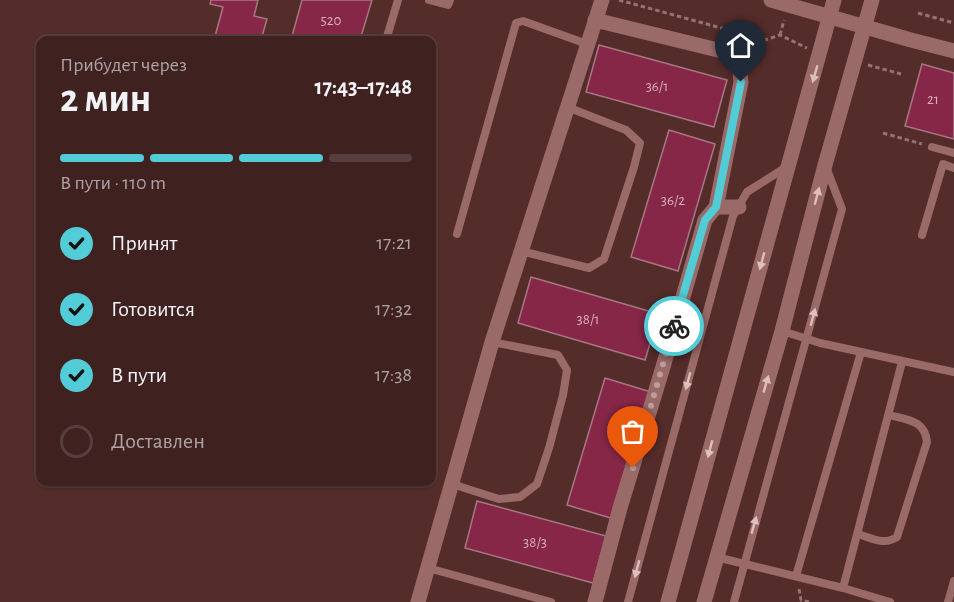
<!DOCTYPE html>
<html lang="ru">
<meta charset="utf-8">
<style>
body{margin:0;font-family:"Alegreya Sans",sans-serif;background:#4a2e2d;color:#f1f3f6;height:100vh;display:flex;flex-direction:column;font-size:22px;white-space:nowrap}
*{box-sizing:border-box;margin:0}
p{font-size:20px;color:#ada3a5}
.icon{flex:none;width:33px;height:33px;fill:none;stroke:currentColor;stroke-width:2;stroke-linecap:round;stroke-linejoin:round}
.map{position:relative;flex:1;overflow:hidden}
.panel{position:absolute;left:36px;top:36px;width:400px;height:450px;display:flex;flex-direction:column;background:#3f2120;border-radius:12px;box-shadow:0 2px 4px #0004,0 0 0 2px #583e3e}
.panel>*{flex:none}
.pin{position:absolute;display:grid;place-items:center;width:51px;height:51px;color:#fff;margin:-62px -26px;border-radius:50% 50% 50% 0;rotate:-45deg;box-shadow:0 0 6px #0007}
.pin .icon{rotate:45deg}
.courier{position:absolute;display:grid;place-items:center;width:60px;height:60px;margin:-30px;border:4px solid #52ccd6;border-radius:50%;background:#fff;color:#222;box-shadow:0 2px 8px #0007}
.head em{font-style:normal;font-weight:700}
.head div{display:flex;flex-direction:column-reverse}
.head{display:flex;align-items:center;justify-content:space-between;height:102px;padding:0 24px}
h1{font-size:39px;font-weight:700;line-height:45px}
.bar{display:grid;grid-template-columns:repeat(4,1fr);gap:9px 6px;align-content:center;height:72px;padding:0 24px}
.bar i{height:8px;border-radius:4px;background:#583e3e}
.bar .on{background:#52ccd6}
.bar p{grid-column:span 4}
ol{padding:0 24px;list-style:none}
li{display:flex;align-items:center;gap:18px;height:66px}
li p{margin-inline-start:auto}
li .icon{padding:6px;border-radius:50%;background:#52ccd6;color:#111;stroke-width:4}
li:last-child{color:#ada3a5}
li i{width:33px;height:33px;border:3px solid #583e3e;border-radius:50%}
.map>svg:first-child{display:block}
.building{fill:#862748;stroke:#a67783;stroke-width:1.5}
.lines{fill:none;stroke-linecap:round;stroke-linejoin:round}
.path{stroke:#957371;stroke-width:3;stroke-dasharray:4.5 3;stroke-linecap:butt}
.service{stroke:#996a68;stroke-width:8}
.minor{stroke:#996a68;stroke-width:15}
.tertiary{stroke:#996a68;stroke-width:15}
.oneway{fill:#dfbfbd}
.done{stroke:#bd9e9c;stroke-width:6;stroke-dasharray:0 10.8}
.route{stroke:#52ccd6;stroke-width:8}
.labels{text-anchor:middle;stroke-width:4.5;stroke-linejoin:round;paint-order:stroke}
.number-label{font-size:15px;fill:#daaeb5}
</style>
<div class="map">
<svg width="954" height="602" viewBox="0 0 954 602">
<rect width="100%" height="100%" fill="#542c2a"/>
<g class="building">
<polygon points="211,0 258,0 254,16 267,19 261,40 214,40 223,7 210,4"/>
<polygon points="302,0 372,0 360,40 291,40"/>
<polygon points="599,45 727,80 714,127 586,92"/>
<polygon points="922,64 954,73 954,139 905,126"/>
<polygon points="669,130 715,144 678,271 631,257"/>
<polygon points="531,277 659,314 645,360 518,323"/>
<polygon points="605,378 651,392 614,519 567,505"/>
<polygon points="477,501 606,536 593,583 465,548"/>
</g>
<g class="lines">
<g class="path">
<polyline points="619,0 765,40 780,35 807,48"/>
<polyline points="918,13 954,23"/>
<polyline points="780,35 784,20"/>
<polyline points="868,65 901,74"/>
<polyline points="883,133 922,144"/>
<polyline points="799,589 801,600 809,602"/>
</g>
<g class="service">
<polyline points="429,0 448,5 450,0"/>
<polyline points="386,40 398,0"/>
<polyline points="932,147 954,153"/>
<polyline points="457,234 516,23 523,21 587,44"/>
<polyline points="922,235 943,164 954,168"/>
<polyline points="521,251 589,268 604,259 634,167 640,143 626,130 567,107"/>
<polyline points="782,331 820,343 954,372"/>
<polyline points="452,484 499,499 520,497 537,484 549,448 563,395 567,370 558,355 492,342"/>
<path d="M858,534C872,538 884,546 897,537L927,442C925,420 907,420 889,415"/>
<polyline points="716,557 843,588 890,602"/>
<polyline points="428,568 551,602"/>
<polyline points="796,576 861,352"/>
<polyline points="843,588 902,362"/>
<polyline points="628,602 733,216 747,192 788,166"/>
<polyline points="734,602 842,209 826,167"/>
<polyline points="948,602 954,581"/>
</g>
<g class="minor">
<polyline points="771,0 911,40 954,51"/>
<polyline points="595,20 726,52 739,63 741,82 716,207"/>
<polyline points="418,602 492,342 602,0"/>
<polyline points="595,602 620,508 663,367 705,220 716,207 739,207"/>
</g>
<g class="tertiary">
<polyline points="668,602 834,0"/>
<polyline points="704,602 782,331 825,165 872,0"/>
</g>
</g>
<defs><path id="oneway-solid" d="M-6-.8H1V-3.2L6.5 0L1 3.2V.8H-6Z" transform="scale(1.5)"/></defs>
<g class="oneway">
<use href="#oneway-solid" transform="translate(815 74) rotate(106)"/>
<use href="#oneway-solid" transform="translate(817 196) rotate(-75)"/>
<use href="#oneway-solid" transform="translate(762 261) rotate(105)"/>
<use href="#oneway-solid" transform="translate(813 317) rotate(-75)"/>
<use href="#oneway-solid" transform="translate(688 381) rotate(105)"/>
<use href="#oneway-solid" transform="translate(766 384) rotate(-74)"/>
<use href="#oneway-solid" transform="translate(710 449) rotate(105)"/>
<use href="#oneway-solid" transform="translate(754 525) rotate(-74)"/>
<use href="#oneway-solid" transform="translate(637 569) rotate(105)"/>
</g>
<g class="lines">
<polyline class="done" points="633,468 674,326"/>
<polyline class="route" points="674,326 705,220 716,207 741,82"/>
</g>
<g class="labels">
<g class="number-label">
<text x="331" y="25">520</text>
<text x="657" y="91">36/1</text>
<text x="933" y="104">21</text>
<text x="673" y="205">36/2</text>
<text x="588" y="324">38/1</text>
<text x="535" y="547">38/3</text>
</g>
</g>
</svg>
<div class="pin" style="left:633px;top:468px;background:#ea580c"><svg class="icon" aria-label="bag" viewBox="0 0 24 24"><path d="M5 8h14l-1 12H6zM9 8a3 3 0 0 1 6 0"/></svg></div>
<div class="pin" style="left:741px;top:82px;background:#1f2937"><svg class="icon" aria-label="home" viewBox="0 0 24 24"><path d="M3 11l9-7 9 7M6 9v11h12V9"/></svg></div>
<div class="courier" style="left:674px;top:326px"><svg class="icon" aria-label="bike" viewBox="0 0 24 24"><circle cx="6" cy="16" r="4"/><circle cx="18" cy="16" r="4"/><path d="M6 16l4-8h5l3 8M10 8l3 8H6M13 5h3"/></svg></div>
<section class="panel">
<div class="head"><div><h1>2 мин</h1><p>Прибудет через</p></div><em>17:43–17:48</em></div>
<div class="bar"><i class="on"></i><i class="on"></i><i class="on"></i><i></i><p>В пути · 110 m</p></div>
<ol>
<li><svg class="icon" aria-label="check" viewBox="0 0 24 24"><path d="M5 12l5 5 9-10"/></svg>Принят<p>17:21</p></li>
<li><svg class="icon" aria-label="check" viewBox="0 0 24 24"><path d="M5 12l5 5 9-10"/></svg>Готовится<p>17:32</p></li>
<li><svg class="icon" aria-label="check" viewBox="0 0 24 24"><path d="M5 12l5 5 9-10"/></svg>В пути<p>17:38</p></li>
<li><i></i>Доставлен</li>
</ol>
</section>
</div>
